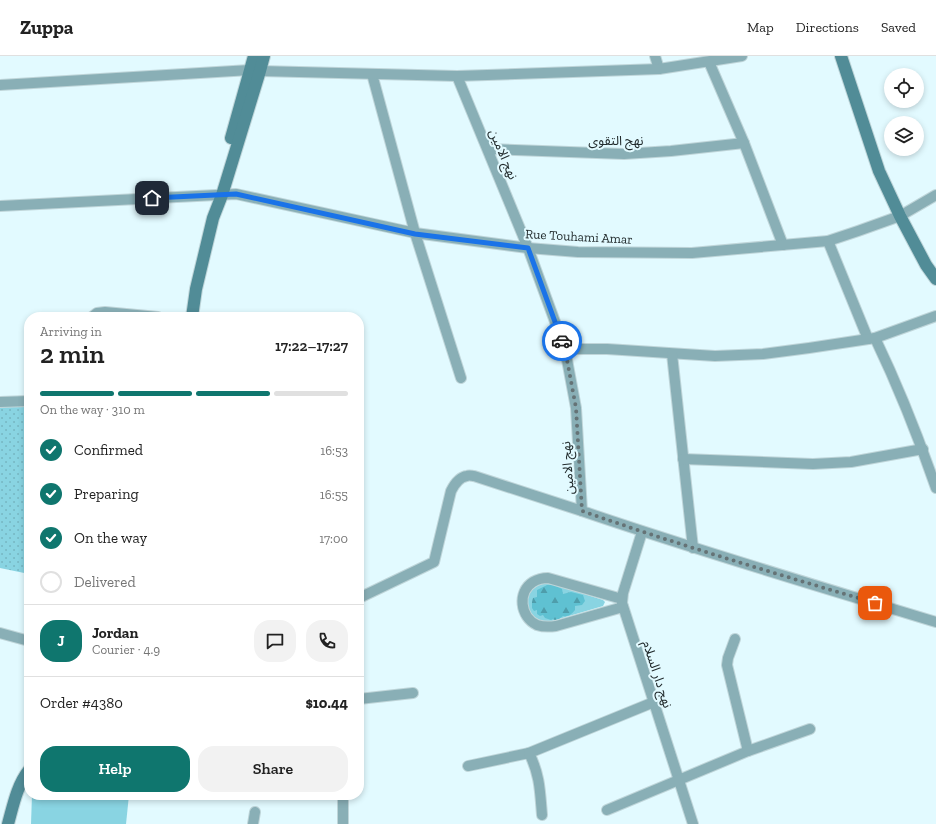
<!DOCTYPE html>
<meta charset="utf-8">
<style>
body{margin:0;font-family:"Zilla Slab","Noto Sans Arabic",serif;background:#f2f2f2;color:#222;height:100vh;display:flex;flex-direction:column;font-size:15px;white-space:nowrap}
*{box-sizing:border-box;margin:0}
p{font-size:13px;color:#767676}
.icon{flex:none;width:22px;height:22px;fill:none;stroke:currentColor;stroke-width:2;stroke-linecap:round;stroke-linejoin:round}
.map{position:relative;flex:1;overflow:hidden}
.panel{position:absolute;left:24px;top:256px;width:340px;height:488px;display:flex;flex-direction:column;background:#fff;border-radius:16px;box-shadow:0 2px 6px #0003}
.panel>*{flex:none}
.tools{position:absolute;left:884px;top:12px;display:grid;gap:8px}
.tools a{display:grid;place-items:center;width:40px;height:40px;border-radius:50%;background:#fff;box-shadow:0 2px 6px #0003;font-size:20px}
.pin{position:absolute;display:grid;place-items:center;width:34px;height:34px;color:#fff;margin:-17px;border-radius:8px;box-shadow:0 2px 6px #0006}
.courier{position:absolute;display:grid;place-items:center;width:40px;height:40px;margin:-20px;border:3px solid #1a73e8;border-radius:50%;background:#fff;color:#222;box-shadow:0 1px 5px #0007}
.headline em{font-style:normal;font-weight:600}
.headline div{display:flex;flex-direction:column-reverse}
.headline{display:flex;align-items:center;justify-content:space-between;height:68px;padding:0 16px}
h1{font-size:26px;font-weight:600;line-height:30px}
.bar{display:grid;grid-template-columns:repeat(4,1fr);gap:6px 4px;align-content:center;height:48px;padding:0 16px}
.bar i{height:5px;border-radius:3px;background:#e0e0e0}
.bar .on{background:#0f766e}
.bar p{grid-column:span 4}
.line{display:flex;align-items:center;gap:10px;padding:0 16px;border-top:1px solid #e0e0e0}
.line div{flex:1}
.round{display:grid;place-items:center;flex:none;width:42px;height:42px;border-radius:16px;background:#f2f2f2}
ol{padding:0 16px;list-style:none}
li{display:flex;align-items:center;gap:12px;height:44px}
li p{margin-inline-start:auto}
li .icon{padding:4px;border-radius:50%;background:#0f766e;color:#fff;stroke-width:4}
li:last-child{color:#767676}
li i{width:22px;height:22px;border:2px solid #e0e0e0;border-radius:50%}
.cta{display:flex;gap:8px;margin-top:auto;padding:8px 16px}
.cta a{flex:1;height:46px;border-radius:16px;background:#0f766e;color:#fff;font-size:16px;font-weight:600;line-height:46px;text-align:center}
.cta a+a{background:#f2f2f2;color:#222}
header{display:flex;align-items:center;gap:24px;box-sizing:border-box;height:56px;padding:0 20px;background:#fff;border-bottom:1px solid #e0e0e0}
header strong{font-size:19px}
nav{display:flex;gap:22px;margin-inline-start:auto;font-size:14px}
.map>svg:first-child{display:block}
.grass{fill:#89d4e2}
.forest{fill:url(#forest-firs)}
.garden{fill:url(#garden-dots)}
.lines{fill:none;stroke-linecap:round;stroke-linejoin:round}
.street-casing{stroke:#bfd5d9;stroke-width:12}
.secondary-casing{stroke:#bfd5d9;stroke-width:14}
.street{stroke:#89afb6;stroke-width:10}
.secondary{stroke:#518c97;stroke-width:12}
.done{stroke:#657376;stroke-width:4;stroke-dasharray:0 7.2}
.route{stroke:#1a73e8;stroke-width:5}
.labels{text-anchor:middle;stroke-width:4;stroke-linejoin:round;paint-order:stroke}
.street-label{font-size:13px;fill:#222b2d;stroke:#e2faff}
</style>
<header>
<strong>Zuppa</strong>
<nav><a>Map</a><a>Directions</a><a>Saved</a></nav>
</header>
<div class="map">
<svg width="936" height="768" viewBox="0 0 936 768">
<defs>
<pattern id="forest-firs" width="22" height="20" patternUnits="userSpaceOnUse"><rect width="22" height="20" fill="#5fc1d2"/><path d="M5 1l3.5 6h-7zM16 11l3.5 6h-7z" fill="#4e9dab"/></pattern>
<pattern id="garden-dots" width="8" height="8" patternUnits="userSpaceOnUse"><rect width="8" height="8" fill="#89d4e2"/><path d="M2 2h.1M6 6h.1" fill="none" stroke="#76b6c2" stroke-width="1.8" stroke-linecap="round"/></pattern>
</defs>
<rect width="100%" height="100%" fill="#e2faff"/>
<g class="grass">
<path d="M547,527L553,528L603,544L605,546L603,550L552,565C523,569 517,531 547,527Z"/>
<polygon points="32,739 129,739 126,768 31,768"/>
</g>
<path class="forest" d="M547,529H554L562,533L563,538L571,536L583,539L585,545L582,549L575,550V554C572,558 568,561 563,560L559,563L555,564L553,563L551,564L545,562L543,559L540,560L537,558V554L534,555L532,552V546L533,542L537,541V534Z"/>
<polygon class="garden" points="29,350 29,518 0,512 0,351"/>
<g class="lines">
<g class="street-casing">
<g id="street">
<polyline points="655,0 659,13"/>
<polyline points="709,6 744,87 783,189"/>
<polyline points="372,18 415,177 461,322"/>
<path d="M457,20L528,192L565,293L576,352L582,455C699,495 818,530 936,566"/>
<polyline points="0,29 250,14 260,15 457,20 659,13 742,0"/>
<polyline points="488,93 624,98 671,95 744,87"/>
<polyline points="0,150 236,138 415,177 528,192 578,196 692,197 828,185 858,175 900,160 936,139"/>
<polyline points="828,185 868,283"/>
<polyline points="92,261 97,257 105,256 158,261"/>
<path d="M875,282C898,330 918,380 936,432"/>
<polyline points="565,293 607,293 715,300 763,298 809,292 875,282 936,260"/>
<polyline points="672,298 693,492"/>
<polyline points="0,346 29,345"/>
<polyline points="683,403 813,408 851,406 923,393"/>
<polyline points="642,476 623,537 622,547 693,768"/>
<path d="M359,542L434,506L451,435C454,429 459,421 467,420C469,419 472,420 474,420L582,455"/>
<path d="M622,543L548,522C543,522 538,523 533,526C517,536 520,561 537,569C543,571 549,571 556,570L623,551"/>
<polyline points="0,577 29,585"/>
<polyline points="735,583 728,602 727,609 748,695"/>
<polyline points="359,643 413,637"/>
<polyline points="468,710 529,697"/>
<polyline points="343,739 343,768"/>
<polyline points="607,754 748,695 810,673"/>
<path d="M542,759C540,735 540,719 529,697L654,646"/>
<polyline points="253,768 255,756"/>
</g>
</g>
<g class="secondary-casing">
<g id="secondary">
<polyline points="841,0 879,115 900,160 926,209 936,223"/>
<polyline points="231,82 254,0"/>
<polyline points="192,261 196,233 213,162 222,139 260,15 264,0"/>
<path d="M8,768C13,750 17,729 29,714"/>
</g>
</g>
<use href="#street" class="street"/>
<use href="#secondary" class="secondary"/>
</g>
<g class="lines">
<path class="done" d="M562,285L565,293L576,352L582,455C679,489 777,518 875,547"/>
<polyline class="route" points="152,142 236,138 415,178 528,192 562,285"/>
</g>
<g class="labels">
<g class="street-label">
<text x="616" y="89">نهج التقوى</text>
<text transform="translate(504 98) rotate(67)" y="5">نهج الامين</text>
<text transform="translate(579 180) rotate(3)" y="5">Rue Touhami Amar</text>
<text transform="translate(567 412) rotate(-94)" y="5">نهج الامين</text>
<text transform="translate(658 618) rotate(72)" y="5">نهج دار السلام</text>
</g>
</g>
</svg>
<div class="tools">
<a><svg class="icon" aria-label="locate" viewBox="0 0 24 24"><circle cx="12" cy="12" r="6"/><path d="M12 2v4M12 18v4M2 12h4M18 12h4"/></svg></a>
<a><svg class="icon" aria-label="layers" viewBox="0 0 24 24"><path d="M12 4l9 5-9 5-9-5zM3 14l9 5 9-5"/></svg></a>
</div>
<div class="pin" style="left:875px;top:547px;background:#ea580c"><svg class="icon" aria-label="bag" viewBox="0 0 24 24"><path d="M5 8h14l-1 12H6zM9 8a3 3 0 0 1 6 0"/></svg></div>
<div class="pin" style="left:152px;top:142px;background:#1f2937"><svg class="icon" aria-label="home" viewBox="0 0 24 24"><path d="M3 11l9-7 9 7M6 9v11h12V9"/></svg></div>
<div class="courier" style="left:562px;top:285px"><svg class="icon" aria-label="car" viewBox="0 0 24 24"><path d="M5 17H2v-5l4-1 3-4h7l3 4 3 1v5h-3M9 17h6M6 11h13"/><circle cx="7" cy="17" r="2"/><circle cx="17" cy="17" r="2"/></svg></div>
<section class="panel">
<div class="headline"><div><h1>2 min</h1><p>Arriving in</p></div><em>17:22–17:27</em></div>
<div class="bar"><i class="on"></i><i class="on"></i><i class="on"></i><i></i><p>On the way · 310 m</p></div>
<ol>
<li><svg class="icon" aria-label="check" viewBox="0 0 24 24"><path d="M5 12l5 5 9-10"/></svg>Confirmed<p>16:53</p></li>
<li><svg class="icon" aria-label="check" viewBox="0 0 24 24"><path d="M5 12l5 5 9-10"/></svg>Preparing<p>16:55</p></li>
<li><svg class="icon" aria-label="check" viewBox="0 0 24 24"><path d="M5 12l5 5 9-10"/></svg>On the way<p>17:00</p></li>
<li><i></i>Delivered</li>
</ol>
<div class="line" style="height:72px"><b class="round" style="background:#0f766e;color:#fff">J</b><div><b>Jordan</b><p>Courier · 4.9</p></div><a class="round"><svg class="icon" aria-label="chat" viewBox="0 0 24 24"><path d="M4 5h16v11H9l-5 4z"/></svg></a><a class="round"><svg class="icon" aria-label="phone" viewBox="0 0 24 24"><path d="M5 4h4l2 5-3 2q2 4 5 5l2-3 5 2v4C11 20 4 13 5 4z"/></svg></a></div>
<div class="line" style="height:52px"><div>Order #4380</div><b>$10.44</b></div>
<div class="cta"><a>Help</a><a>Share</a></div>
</section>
</div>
